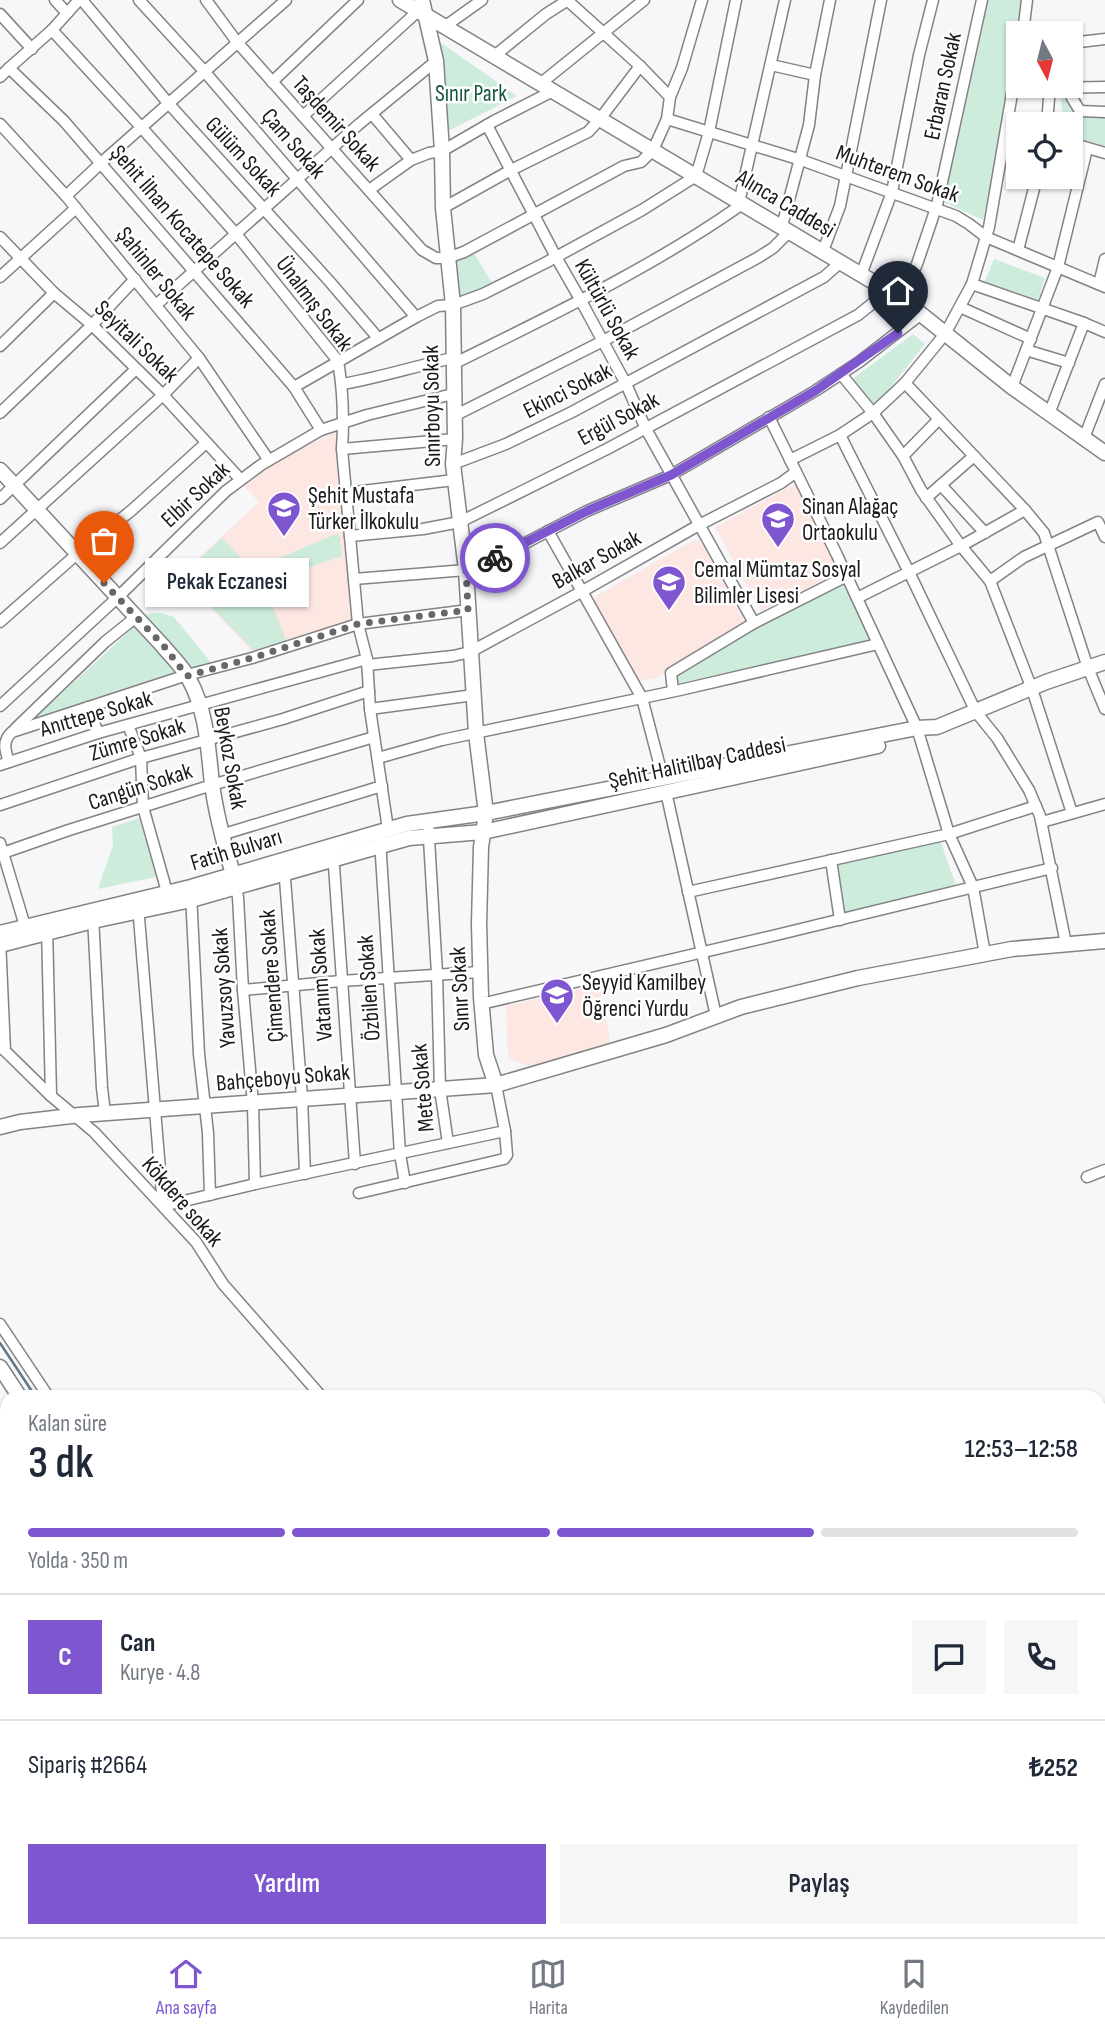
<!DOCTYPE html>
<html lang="tr">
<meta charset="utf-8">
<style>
body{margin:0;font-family:"Sofia Sans Condensed",sans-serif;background:#f6f6f7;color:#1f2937;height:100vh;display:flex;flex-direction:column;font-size:26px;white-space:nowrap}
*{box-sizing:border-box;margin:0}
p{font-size:23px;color:#747a83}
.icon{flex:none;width:38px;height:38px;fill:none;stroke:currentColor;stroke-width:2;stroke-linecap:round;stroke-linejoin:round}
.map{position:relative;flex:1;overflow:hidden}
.drawer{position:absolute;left:0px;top:1390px;width:1106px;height:548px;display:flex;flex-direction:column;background:#fff;border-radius:21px 21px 0 0;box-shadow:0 2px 5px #0004}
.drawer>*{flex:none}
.needle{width:46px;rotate:173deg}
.buttons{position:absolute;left:1006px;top:21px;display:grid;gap:14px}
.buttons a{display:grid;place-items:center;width:77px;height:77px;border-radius:0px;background:#fff;box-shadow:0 2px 5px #0004;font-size:35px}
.pin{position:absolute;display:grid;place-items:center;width:60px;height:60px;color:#fff;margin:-72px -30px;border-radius:50% 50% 50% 0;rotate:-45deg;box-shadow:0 0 7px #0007}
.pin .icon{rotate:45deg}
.courier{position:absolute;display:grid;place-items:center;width:70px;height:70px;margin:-35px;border:5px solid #7e56d0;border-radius:50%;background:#fff;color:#222;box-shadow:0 2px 9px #0007}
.bubble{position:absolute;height:49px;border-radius:0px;background:#fff;box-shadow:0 2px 5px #0004;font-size:23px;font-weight:600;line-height:49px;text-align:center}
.overview em{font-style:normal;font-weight:600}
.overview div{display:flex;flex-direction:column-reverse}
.overview{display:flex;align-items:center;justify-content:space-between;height:119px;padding:0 28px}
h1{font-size:46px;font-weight:600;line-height:52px}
.bar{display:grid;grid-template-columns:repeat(4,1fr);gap:10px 7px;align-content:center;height:84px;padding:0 28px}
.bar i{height:9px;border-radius:5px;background:#e0e1e3}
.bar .active{background:#7e56d0}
.bar p{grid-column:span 4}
.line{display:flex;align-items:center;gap:18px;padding:0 28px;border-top:2px solid #e0e1e3}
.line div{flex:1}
.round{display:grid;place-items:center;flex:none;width:74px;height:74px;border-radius:0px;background:#f6f6f7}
.primary-button{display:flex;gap:14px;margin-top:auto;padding:14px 28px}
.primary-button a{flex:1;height:80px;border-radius:0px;background:#7e56d0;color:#fff;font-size:28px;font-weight:600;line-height:80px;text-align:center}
.primary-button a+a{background:#f6f6f7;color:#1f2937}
.tabs{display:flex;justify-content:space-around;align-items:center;height:98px;border-top:2px solid #e0e1e3;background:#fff;font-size:19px;color:#747a83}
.tabs a{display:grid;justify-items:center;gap:4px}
.tabs .active{color:#7e56d0}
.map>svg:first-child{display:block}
.built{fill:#eceaf5}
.education{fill:#fde7e3}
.green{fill:#ceecdb}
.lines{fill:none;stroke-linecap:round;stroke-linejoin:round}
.stream{stroke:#5f7888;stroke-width:2.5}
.street-casing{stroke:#838285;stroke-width:13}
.secondary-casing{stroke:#838285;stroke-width:17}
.street{stroke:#fff;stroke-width:10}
.secondary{stroke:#fff;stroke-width:14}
.done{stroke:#676769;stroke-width:7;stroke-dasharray:0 12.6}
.route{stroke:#7e56d0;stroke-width:9}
.labels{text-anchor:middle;stroke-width:5;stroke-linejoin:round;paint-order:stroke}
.street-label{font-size:23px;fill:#1a1a1b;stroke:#fff}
.park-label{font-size:23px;fill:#13573b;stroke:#fff}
.poi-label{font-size:23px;fill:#1a1a1b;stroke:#fff;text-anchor:start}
</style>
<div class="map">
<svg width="1105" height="1937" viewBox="0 0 1105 1937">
<rect width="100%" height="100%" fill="#f7f6f9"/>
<polygon class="built" points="0,1588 7,1588 7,1930 226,1930 227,1937 0,1937"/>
<g class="education">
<polygon points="338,431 358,624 256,656 180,575 259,502 244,486 278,460"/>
<polygon points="795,484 841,572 761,611 715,527"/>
<polygon points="694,540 699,541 703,545 744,622 743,626 656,678 638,681 594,602 596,596"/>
<polygon points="599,984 611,1045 528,1066 508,1058 506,1006"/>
</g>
<g class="green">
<polygon points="989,0 1026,0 1018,33 1017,61 983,220 944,202"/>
<polygon points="441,43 517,96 448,131"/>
<polygon points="1060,93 1068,93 1077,111 1105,112 1105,147 1077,137 1071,131 1071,124 1064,124"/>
<polygon points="474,253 492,283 464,297 458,295 452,264"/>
<polygon points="994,259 1045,278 1036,305 983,286"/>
<polygon points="913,334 925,344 874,408 851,380"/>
<polygon points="339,533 342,556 264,583 287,643 256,653 181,576 222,538 252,569"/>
<polygon points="842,581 871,641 671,685 669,673"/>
<polygon points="152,613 161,613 174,617 213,665 185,673 141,616"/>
<polygon points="136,625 180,673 34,719"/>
<polygon points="139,818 156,877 98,889 113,845 112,827"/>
<polygon points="940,840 957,888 842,915 834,863"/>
</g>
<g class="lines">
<g class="stream">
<polyline points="0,1343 35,1396"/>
<polyline points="1099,1427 1105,1428"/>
<polyline points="132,1930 132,1937"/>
<polyline points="265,1930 266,1937"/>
</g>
<g class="street-casing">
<g id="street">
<polyline points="55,0 67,13"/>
<polyline points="82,0 169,104 330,282 378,338"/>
<polyline points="139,0 204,71 416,317"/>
<polyline points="206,0 237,42 422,250 436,258 447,258 464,252 624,166 641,162 653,150 667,119 670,97 682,68 702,0"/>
<polyline points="567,0 640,66 670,97"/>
<polyline points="0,14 32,49"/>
<polyline points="444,27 482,0"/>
<polyline points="52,30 79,0"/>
<polyline points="1023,33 1027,0"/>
<polyline points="1071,43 1105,39"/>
<polyline points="493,57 546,14 568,0"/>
<polyline points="771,65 815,75"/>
<path d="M9,68L52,30L142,128L236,234L338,361C343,390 344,419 342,449L358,624L367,659L370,709L388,829"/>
<polyline points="0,77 9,68 64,121 294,387 321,430"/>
<polyline points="272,82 358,0"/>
<polyline points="540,84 644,0"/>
<polyline points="1050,88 1105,87"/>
<polyline points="1071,89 1072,98 1080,111 1105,112"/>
<polyline points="372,114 411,160"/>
<polyline points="303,116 417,12"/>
<polyline points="667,119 801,160 956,216 969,224 986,237 1105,287"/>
<polyline points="0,124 66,196 199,358 268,459"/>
<polyline points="1047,124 1050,86"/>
<polyline points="487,125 556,257 580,299 626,384 646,429 754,623"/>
<polyline points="1071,143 1105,153"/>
<polyline points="369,190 411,160 429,153 442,151 494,121 553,91"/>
<polyline points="66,196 101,163 286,0"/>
<polyline points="443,208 511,170 588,132 600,119 640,66"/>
<polyline points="782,226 809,125 815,75 830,0"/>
<polyline points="0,237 54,293 92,325 163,395 240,479"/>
<polyline points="1018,250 1037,177"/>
<polyline points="823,251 840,206 881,0"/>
<polyline points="861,275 892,192 919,55 933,0"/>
<polyline points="0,277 76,208"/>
<polyline points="972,284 1084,323 1105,332"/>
<polyline points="1099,284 1105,259"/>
<polyline points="902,299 917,264 937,205 982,0"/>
<polyline points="156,305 358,125 436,61"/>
<polyline points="960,307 1031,339"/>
<polyline points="0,346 54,293"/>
<polyline points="1026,350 1069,363"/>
<path d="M453,364C548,317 651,268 738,207L785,0"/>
<polyline points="841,374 873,413 903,456 921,490 961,546 990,581 1032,689 1072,813"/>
<polyline points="905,383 1025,510 1044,533 1088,668 1105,709"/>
<path d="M342,384C379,378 415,366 453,358"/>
<polyline points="294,387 416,317 438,306 453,305 483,294 545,263 642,210 696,176 709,132 736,0"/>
<polyline points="1012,387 1058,267 1087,149"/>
<polyline points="0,413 92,325 135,279"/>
<polyline points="1049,414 1084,323"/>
<polyline points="454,416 603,341 759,257 773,248 790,231"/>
<polyline points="769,417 837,555 917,728 949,834 973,887 985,954"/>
<polyline points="840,435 909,572 976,712 997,738 1029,790 1040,816 1066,944"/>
<polyline points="1084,438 1105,384"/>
<polyline points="342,449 455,439"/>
<polyline points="903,456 939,419"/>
<polyline points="790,460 840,435 873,413 905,383 945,334 972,284 989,227 1018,59"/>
<polyline points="453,464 506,444 572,412 824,277 841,262"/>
<polyline points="941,485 985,533"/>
<polyline points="346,493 454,480"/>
<polyline points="926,498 974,456"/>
<polyline points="0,499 136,369"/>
<polyline points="548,531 642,698 663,778"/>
<polyline points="350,536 423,529 460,522 607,449 858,315 888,291"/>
<polyline points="0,543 163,395 199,358"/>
<polyline points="354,579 466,570 512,550 587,511 671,475 815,391 859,362 920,315"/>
<polyline points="990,581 1024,557 1098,522 1105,537"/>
<polyline points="857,598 961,546 1025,510"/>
<polyline points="0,622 77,554 132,510 206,443"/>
<polyline points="367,665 453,656 470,652 581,592 699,525 781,483 796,472"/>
<polyline points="673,691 671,673 754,623 847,576"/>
<polyline points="0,706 118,597 226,491 261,465 321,430 367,415 453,394"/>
<polyline points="88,707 98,733"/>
<polyline points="370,709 474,695"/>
<polyline points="128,725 141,758 143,807 167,892"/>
<polyline points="15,729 105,642 136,617"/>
<polyline points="378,758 442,740 680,690 878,644"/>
<path d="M9,762C5,750 2,741 12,732L187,675L252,658L358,624L469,610"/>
<polyline points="0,765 98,733 367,659"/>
<polyline points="666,792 716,1016"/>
<polyline points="0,805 141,758 283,719 369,691"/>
<polyline points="428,822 437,974 440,1089 448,1143"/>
<polyline points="1042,822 1105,804"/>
<polyline points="221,835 382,786"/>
<polyline points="380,840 400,1154 405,1183"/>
<polyline points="0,843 25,926"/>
<polyline points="333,852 355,1164"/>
<polyline points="0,854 69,830 212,785 374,737"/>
<polyline points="831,860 840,920"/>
<polyline points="284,866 302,1098 305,1174"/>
<polyline points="234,880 238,897 243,990 253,1104 255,1184"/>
<polyline points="688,892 949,834 1036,806"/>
<polyline points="191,894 199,1054 208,1133 210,1195"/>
<polyline points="138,906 163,1206 255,1184 505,1131"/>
<polyline points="93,917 102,1088 105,1113"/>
<polyline points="47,927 51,1096"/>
<polyline points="0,939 5,1051"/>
<polyline points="243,990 341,981 480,972"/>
<polyline points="481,1004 772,936 1052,868"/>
<polyline points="0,1046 51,1096 94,1132 196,1242 223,1284 321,1396"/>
<polyline points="1087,1177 1105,1170"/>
<polyline points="359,1193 504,1159 507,1155 505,1131 496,1085"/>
<polyline points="0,1324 48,1396"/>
<polyline points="279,1930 280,1937"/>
<polyline points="745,1930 750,1937"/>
<polyline points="690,1937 690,1930"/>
</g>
</g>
<g class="secondary-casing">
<g id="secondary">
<polyline points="400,0 902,299 1012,387 1105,453"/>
<polyline points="422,0 436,61 442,151 443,208 453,305 455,439 453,464 466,570 476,733 486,813 481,847 479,924 481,997 486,1055 496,1085"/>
<path d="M0,470L162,645C171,656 183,667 189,679C207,712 208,748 212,784C216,815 224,844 233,874"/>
<polyline points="0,933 191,887 407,824 486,813 917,728 937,727 1046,682 1105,662"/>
<polyline points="0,945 93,921 191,900 409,838 483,832 878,746"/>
<polyline points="0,1127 20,1122 80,1115 496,1085 666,1035 741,1007 858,978 1012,949 1105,941"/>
<polyline points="0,1367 19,1396"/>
<polyline points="0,1582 7,1581"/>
<polyline points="246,1930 247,1937"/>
</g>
</g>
<use href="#street" class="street"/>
<use href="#secondary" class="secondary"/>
</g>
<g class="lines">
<polyline class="done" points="104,583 163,645 187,676 252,658 358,624 468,610 466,570 495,558"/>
<polyline class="route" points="495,558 587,511 671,475 815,391 898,333"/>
</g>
<defs>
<g id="school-pin" transform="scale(1.75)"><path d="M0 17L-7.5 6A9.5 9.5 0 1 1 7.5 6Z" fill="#7e56d0" stroke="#fff"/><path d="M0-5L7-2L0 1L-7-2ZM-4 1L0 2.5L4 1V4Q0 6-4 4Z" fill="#fff"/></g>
</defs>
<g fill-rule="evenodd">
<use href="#school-pin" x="284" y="508"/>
<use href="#school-pin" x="778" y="519"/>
<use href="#school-pin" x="669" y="582"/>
<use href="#school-pin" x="557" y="995"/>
</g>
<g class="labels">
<g class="street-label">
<text transform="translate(942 86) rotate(-78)" y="8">Erbaran Sokak</text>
<text transform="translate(337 123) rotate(48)" y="8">Taşdemir Sokak</text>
<text transform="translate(294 143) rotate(49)" y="8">Çam Sokak</text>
<text transform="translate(244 156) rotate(47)" y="8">Gülüm Sokak</text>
<text transform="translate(898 173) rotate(20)" y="8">Muhterem Sokak</text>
<text transform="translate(786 203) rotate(31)" y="8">Alınca Caddesi</text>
<text transform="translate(183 226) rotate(49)" y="8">Şehit İlhan Kocatepe Sokak</text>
<text transform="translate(157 273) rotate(51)" y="8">Şahinler Sokak</text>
<text transform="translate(315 303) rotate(53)" y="8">Ünalmış Sokak</text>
<text transform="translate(608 309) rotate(61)" y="8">Kültürlü Sokak</text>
<text transform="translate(137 341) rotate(44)" y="8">Seyitali Sokak</text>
<text transform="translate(567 390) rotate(-27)" y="8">Ekinci Sokak</text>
<text transform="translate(431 406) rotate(-91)" y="8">Sınırboyu Sokak</text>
<text transform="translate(618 418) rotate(-28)" y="8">Ergül Sokak</text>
<text transform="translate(195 494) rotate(-43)" y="8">Elbir Sokak</text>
<text transform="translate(596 559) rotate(-29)" y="8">Balkar Sokak</text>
<text transform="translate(96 713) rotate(-16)" y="8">Anıttepe Sokak</text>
<text transform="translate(137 739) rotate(-17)" y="8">Zümre Sokak</text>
<text transform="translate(231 758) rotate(80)" y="8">Beykoz Sokak</text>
<text transform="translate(697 762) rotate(-12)" y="8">Şehit Halitilbay Caddesi</text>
<text transform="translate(140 786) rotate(-18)" y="8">Cangün Sokak</text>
<text transform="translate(236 849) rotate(-17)" y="8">Fatih Bulvarı</text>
<text transform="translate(271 976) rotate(-94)" y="8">Çimendere Sokak</text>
<text transform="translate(320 985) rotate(-94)" y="8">Vatanım Sokak</text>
<text transform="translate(223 988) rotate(-94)" y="8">Yavuzsoy Sokak</text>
<text transform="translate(368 988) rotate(-94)" y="8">Özbilen Sokak</text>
<text transform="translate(459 989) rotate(-93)" y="8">Sınır Sokak</text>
<text transform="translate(283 1077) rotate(-5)" y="8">Bahçeboyu Sokak</text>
<text transform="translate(422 1088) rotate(-95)" y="8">Mete Sokak</text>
<text transform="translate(183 1201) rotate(49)" y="8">Kökdere sokak</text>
</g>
<g class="park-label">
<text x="471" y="101">Sınır Park</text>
</g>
<g class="poi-label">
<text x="308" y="503">Şehit Mustafa<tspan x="308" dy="26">Türker İlkokulu</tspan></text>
<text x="802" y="514">Sinan Alağaç<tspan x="802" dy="26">Ortaokulu</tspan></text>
<text x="694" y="577">Cemal Mümtaz Sosyal<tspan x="694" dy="26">Bilimler Lisesi</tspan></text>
<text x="582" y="990">Seyyid Kamilbey<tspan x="582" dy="26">Öğrenci Yurdu</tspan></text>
</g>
</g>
</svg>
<div class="buttons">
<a><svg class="needle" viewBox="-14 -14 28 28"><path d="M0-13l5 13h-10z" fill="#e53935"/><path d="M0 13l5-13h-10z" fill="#747a83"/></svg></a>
<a><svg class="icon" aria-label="locate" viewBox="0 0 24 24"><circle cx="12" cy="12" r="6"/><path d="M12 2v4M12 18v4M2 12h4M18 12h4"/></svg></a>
</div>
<div class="pin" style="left:104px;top:583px;background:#ea580c"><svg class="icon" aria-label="bag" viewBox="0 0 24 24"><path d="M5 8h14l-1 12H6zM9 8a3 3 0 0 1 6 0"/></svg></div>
<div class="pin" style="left:898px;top:333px;background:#1f2937"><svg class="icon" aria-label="home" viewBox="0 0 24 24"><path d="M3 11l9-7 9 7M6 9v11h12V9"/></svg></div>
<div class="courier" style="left:495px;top:558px"><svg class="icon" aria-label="bike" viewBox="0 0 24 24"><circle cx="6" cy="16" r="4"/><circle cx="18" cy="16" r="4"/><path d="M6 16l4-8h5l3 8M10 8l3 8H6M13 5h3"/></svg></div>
<div class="bubble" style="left:145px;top:558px;width:164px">Pekak Eczanesi</div>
<section class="drawer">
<div class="overview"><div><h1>3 dk</h1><p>Kalan süre</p></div><em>12:53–12:58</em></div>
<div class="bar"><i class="active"></i><i class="active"></i><i class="active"></i><i></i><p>Yolda · 350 m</p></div>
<div class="line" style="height:126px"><b class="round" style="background:#7e56d0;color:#fff">C</b><div><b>Can</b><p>Kurye · 4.8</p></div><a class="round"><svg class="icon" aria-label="chat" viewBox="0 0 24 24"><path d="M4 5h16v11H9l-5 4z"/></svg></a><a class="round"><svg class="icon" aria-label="phone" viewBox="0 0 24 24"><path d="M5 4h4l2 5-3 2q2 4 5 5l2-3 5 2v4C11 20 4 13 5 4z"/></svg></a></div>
<div class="line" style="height:91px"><div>Sipariş #2664</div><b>₺252</b></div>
<div class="primary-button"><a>Yardım</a><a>Paylaş</a></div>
</section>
</div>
<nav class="tabs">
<a class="active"><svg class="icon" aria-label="home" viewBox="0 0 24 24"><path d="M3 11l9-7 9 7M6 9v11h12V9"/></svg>Ana sayfa</a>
<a><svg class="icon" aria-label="map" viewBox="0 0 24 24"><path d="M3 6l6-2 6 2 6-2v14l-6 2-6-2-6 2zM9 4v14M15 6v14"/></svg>Harita</a>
<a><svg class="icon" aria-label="saved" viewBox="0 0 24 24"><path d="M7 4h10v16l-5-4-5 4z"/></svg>Kaydedilen</a>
</nav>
